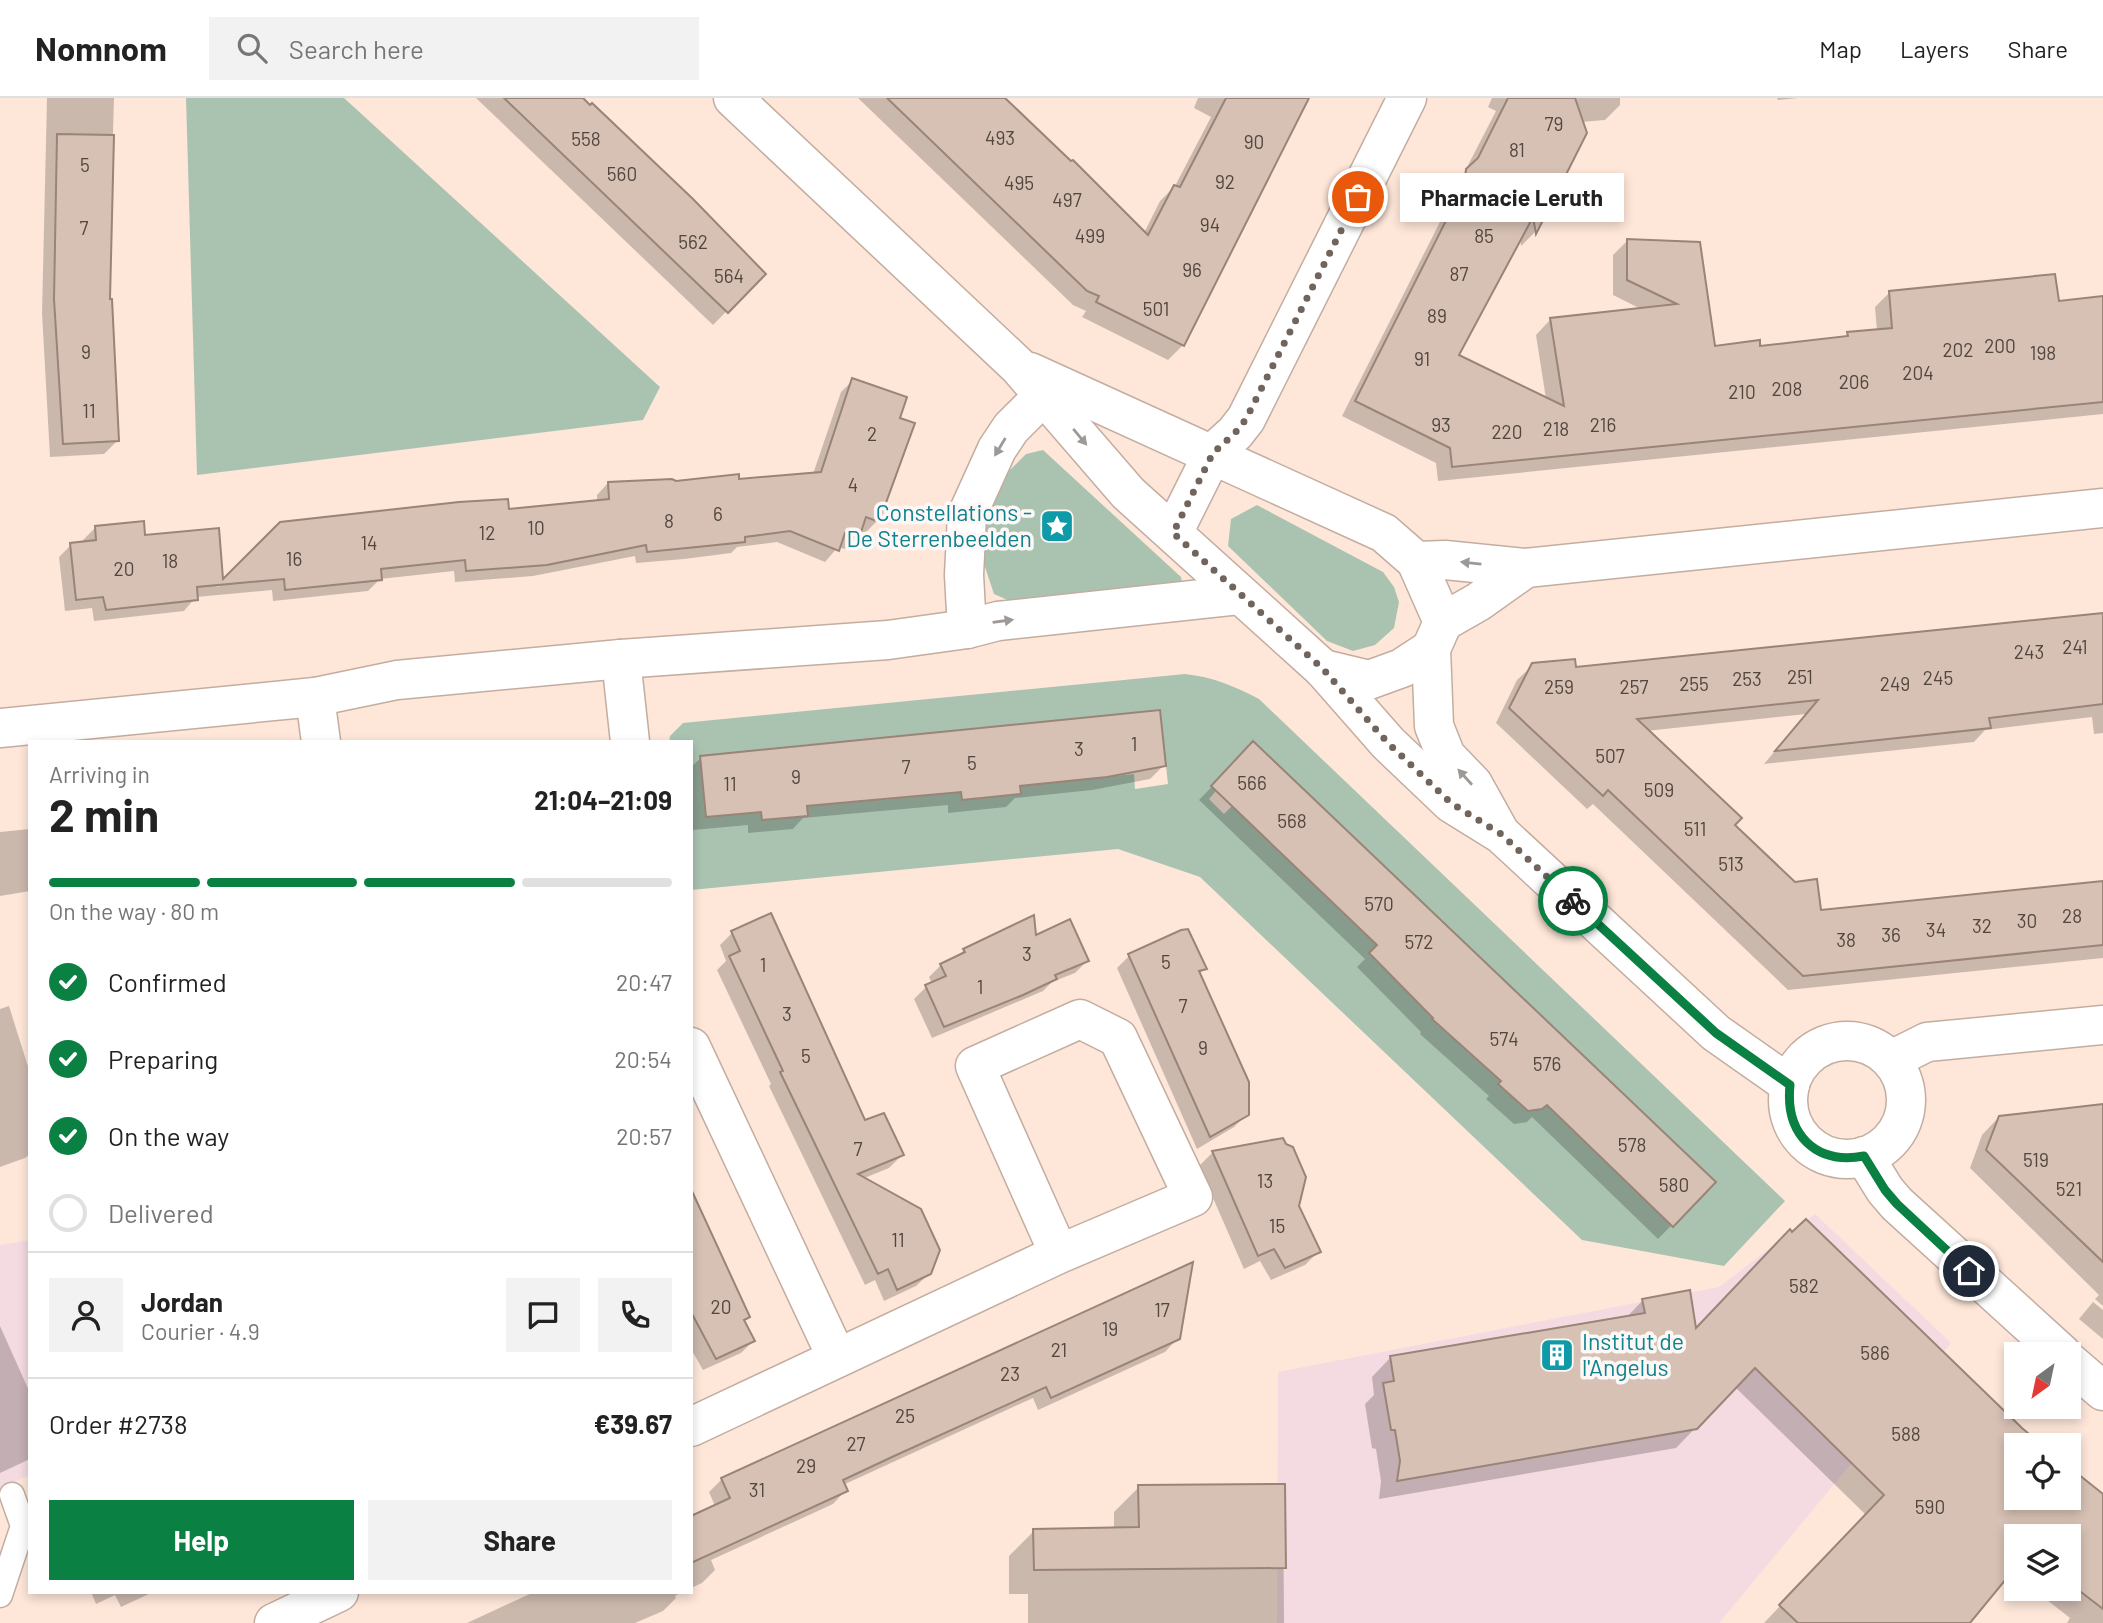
<!DOCTYPE html>
<meta charset="utf-8">
<style>
body{margin:0;font-family:Barlow,sans-serif;background:#f2f2f2;color:#222;height:100vh;display:flex;flex-direction:column;font-size:26px;white-space:nowrap}
*{box-sizing:border-box;margin:0}
p{font-size:23px;color:#767676}
.icon{flex:none;width:38px;height:38px;fill:none;stroke:currentColor;stroke-width:2;stroke-linecap:round;stroke-linejoin:round}
.map{position:relative;flex:1;overflow:hidden}
.details{position:absolute;left:28px;top:642px;width:665px;height:854px;display:flex;flex-direction:column;background:#fff;border-radius:0px;box-shadow:0 4px 10px #0003}
.details>*{flex:none}
.needle{width:46px;rotate:213deg}
.tools{position:absolute;left:2004px;top:1244px;display:grid;gap:14px}
.tools a{display:grid;place-items:center;width:77px;height:77px;border-radius:0px;background:#fff;box-shadow:0 4px 10px #0003;font-size:35px}
.pin{position:absolute;display:grid;place-items:center;width:60px;height:60px;color:#fff;margin:-30px;border:4px solid #fff;border-radius:50%;box-shadow:0 2px 7px #0007}
.courier{position:absolute;display:grid;place-items:center;width:70px;height:70px;margin:-35px;border:5px solid #0b8043;border-radius:50%;background:#fff;color:#222;box-shadow:0 2px 9px #0007}
.bubble{position:absolute;height:49px;border-radius:0px;background:#fff;box-shadow:0 4px 10px #0003;font-size:23px;font-weight:700;line-height:49px;text-align:center}
.summary em{font-style:normal;font-weight:700}
.summary div{display:flex;flex-direction:column-reverse}
.summary{display:flex;align-items:center;justify-content:space-between;height:119px;padding:0 21px}
h1{font-size:46px;font-weight:700;line-height:52px}
.bar{display:grid;grid-template-columns:repeat(4,1fr);gap:10px 7px;align-content:center;height:84px;padding:0 21px}
.bar i{height:9px;border-radius:5px;background:#e0e0e0}
.bar .active{background:#0b8043}
.bar p{grid-column:span 4}
.line{display:flex;align-items:center;gap:18px;padding:0 21px;border-top:2px solid #e0e0e0}
.line div{flex:1}
.round{display:grid;place-items:center;flex:none;width:74px;height:74px;border-radius:0px;background:#f2f2f2}
ol{padding:0 21px;list-style:none}
li{display:flex;align-items:center;gap:21px;height:77px}
li p{margin-inline-start:auto}
li .icon{padding:7px;border-radius:50%;background:#0b8043;color:#fff;stroke-width:4}
li:last-child{color:#767676}
li i{width:38px;height:38px;border:4px solid #e0e0e0;border-radius:50%}
.primary-button{display:flex;gap:14px;margin-top:auto;padding:14px 21px}
.primary-button a{flex:1;height:80px;border-radius:0px;background:#0b8043;color:#fff;font-size:28px;font-weight:700;line-height:80px;text-align:center}
.primary-button a+a{background:#f2f2f2;color:#222}
header{display:flex;align-items:center;gap:42px;box-sizing:border-box;height:98px;padding:0 35px;background:#fff;border-bottom:2px solid #e0e0e0}
header strong{font-size:33px}
nav{display:flex;gap:38px;margin-inline-start:auto;font-size:24px}
.search{width:490px;height:63px;background:#f2f2f2;display:flex;align-items:center;gap:18px;box-sizing:border-box;padding:0 24px;border-radius:0px;color:#767676;font-size:26px}
.map>svg:first-child{display:block}
.industrial{fill:#f4dae1}
.green{fill:#aac3b1;fill-rule:evenodd}
.shadow{fill:#0003}
.building{fill:#d7c1b4;stroke:#998477;stroke-width:2}
.lines{fill:none;stroke-linecap:round;stroke-linejoin:round}
.service-casing{stroke:#c3ada0;stroke-width:27}
.minor-casing{stroke:#c3ada0;stroke-width:41}
.service{stroke:#fff;stroke-width:24}
.minor{stroke:#fff;stroke-width:38}
.oneway{fill:#9d9997}
.done{stroke:#71645c;stroke-width:7;stroke-dasharray:0 12.6}
.route{stroke:#0b8043;stroke-width:9}
.labels{text-anchor:middle;stroke-width:7;stroke-linejoin:round;paint-order:stroke}
.number-label{font-size:19px;fill:#52463f}
.culture-label{font-size:23px;fill:#0d838f;stroke:#fdf8f6;text-anchor:end}
</style>
<header>
<strong>Nomnom</strong>
<div class="search"><svg class="icon" aria-label="search" viewBox="0 0 24 24"><circle cx="10" cy="10" r="6"/><path d="M15 15l6 6"/></svg>Search here</div>
<nav><a>Map</a><a>Layers</a><a>Share</a></nav>
</header>
<div class="map">
<svg width="2103" height="1525" viewBox="0 0 2103 1525">
<rect width="100%" height="100%" fill="#fee7d9"/>
<g class="industrial">
<polygon points="1815,1116 1951,1245 1719,1525 1277,1525 1278,1274 1719,1189"/>
<polygon points="30,1142 30,1377 0,1390 0,1147"/>
</g>
<g class="green">
<polygon points="186,0 344,0 660,289 643,322 197,377"/>
<polygon points="1043,352 1181,479 1183,491 1019,507 994,496 983,463 987,419 1005,377 1026,356"/>
<polygon points="1257,407 1383,474 1394,489 1399,504 1394,530 1375,547 1353,553 1327,543 1228,448 1231,421"/>
<path d="M1185,576C1213,579 1234,588 1259,601L1785,1103L1724,1168L1582,1142L1200,779L1118,751L691,792V644H669L670,638L683,625ZM1160,612L1168,686L1135,691L1134,676L1056,684L1049,623ZM985,629L984,700L962,702L961,694L882,702L875,641ZM1253,644L1232,708L1224,716L1209,701L1216,693L1211,687ZM811,646L820,706L807,708L808,718L762,722L761,714L706,719L700,659ZM1478,962L1543,1005L1537,1012L1528,1013L1499,976L1496,979ZM1632,1004L1716,1085L1673,1129L1590,1048Z"/>
</g>
<g class="shadow">
<polygon points="47,0 114,0 108,203 118,342 104,356 50,359 42,215"/>
<polygon points="476,0 581,0 763,176 713,227"/>
<polygon points="858,0 1003,0 1144,135 1160,103 1175,88 1211,19 1194,10 1198,0 1307,0 1183,247 1168,262 1082,219 1086,213 1073,207"/>
<polygon points="1492,0 1620,0 1620,7 1605,22 1581,24 1585,35 1534,135 1521,148 1520,139 1457,258 1546,301 1536,237 1550,222 1643,212 1613,197 1613,157 1628,142 1713,250 1758,250 1843,240 1848,235 1877,233 1875,209 1889,195 2057,205 2103,200 2103,316 1438,383 1436,365 1342,318 1451,102 1452,87 1464,75 1496,13 1488,9"/>
<polygon points="1777,0 1798,0 1778,2"/>
<polygon points="853,282 898,321 877,423 865,435 859,433 857,439 845,451 838,449 825,464 777,444 737,449 731,455 684,461 636,465 635,458 533,478 455,484 454,473 380,481 368,493 273,503 272,492 196,499 184,513 94,523 92,510 65,513 59,459 71,447 84,445 83,442 95,430 143,439 218,489 281,426 508,412 597,404 597,397 608,385 738,383 813,376 841,294"/>
<polygon points="2103,517 2103,635 2094,636 2092,619 1985,632 1974,644 1764,666 1806,616 1646,633 1733,727 1820,814 2103,785 2103,860 1788,892 1593,706 1587,711 1496,625 1517,582 1533,567 1574,571"/>
<polygon points="1253,646 1713,1085 1658,1141 1532,1019 1527,1024 1514,1026 1486,1001 1489,998 1420,936 1421,934 1357,869 1365,861 1199,702"/>
<polygon points="701,660 1164,667 1150,681 1092,692 1015,700 1006,709 948,715 948,707 803,720 793,731 748,735 748,727 693,732 691,669"/>
<polygon points="30,731 30,793 0,798 0,734"/>
<polygon points="732,835 864,1025 902,1057 889,1070 862,1081 930,1175 916,1188 884,1203 875,1182 865,1187 769,988 771,986 717,872 726,863 720,847"/>
<polygon points="1035,839 1087,863 1075,875 1052,884 1043,893 932,940 914,901 926,889 932,886 929,879 941,867 957,859 964,852"/>
<polygon points="1129,858 1204,871 1199,876 1247,1016 1234,1029 1197,1051 1117,870"/>
<polygon points="9,908 30,975 30,1056 25,1060 0,1069 0,911"/>
<polygon points="2103,1008 2103,1208 2095,1201 2099,1197 1970,1070 1982,1037 1999,1019"/>
<polygon points="1213,1054 1297,1108 1319,1153 1305,1167 1271,1182 1260,1163 1244,1171 1199,1068"/>
<polygon points="691,1095 748,1218 743,1223 753,1243 741,1255 703,1272 691,1251"/>
<polygon points="1643,1202 1694,1233 2016,1348 2016,1400 2103,1398 2103,1525 2067,1525 2070,1520 2033,1491 2068,1491 2068,1438 2016,1438 2016,1478 2010,1473 1968,1525 1764,1525 1866,1417 1735,1289 1676,1350 1379,1401 1381,1383 1376,1351 1372,1350 1365,1306 1374,1297 1372,1279 1391,1259 1625,1221"/>
<polygon points="2093,1204 2103,1212 2103,1241 2079,1221"/>
<polygon points="0,1228 30,1295 30,1361 0,1375"/>
<polygon points="1178,1240 1165,1254 1038,1312 1033,1300 843,1387 846,1392 833,1406 711,1462 715,1472 702,1485 691,1490 691,1418 715,1408 709,1394 722,1381"/>
<polygon points="1283,1388 1284,1525 1028,1525 1028,1496 1009,1496 1009,1458 1034,1433 1114,1431 1114,1414 1139,1389"/>
<polygon points="91,1494 153,1494 121,1509 115,1497 96,1506"/>
<polygon points="534,1494 682,1494 675,1498 676,1500 663,1513 635,1525 467,1525"/>
</g>
<g class="building">
<polygon points="504,0 583,0 590,7 592,5 693,101 766,176 728,215"/>
<polygon points="887,0 1005,0 1071,63 1073,62 1148,137 1174,87 1180,89 1226,0 1309,0 1184,248 1096,204 1099,198 1087,193"/>
<polygon points="1508,0 1575,0 1587,35 1536,136 1533,119 1459,257 1564,308 1550,220 1677,206 1627,182 1627,141 1700,144 1715,248 1760,242 1760,248 1848,238 1847,234 1892,230 1889,193 2055,176 2059,203 2103,198 2103,304 1452,369 1450,350 1355,303 1465,85 1466,71 1478,60"/>
<polygon points="57,36 114,37 110,201 112,201 119,343 63,346 54,201"/>
<polygon points="852,280 907,299 900,320 915,325 879,424 866,419 859,440 845,435 839,453 790,433 745,439 745,444 697,449 647,454 646,447 547,467 466,473 465,462 381,471 382,482 285,492 284,481 197,489 198,502 106,512 103,499 76,502 70,445 96,442 95,428 144,423 145,437 219,430 223,481 280,424 459,404 508,401 509,411 609,401 608,384 672,381 676,383 739,376 739,381 821,374"/>
<polygon points="2103,515 2103,606 1989,620 1991,630 1775,653 1818,602 1637,621 1742,720 1735,727 1795,784 1817,781 1821,812 2103,783 2103,847 1803,878 1608,692 1603,698 1509,610 1532,565 1575,561 1576,569"/>
<polygon points="1160,612 1166,668 1107,679 1020,688 1021,696 962,702 961,694 807,708 808,718 762,722 761,714 706,719 700,658"/>
<polygon points="1253,643 1716,1084 1673,1129 1547,1007 1542,1011 1528,1013 1498,986 1501,983 1432,921 1433,920 1369,855 1377,847 1211,688"/>
<polygon points="771,815 865,1022 884,1015 904,1057 858,1076 921,1111 940,1152 931,1176 897,1192 888,1171 878,1176 780,974 783,973 729,858 740,853 731,833"/>
<polygon points="1034,817 1036,837 1070,821 1089,863 1055,877 1057,881 1023,897 944,929 925,887 946,878 940,866 965,854 963,851"/>
<polygon points="1188,831 1207,871 1199,873 1249,984 1249,1017 1210,1039 1128,856 1181,832"/>
<polygon points="2103,1006 2103,1164 1986,1052 1999,1018"/>
<polygon points="1283,1040 1286,1046 1293,1049 1306,1079 1299,1108 1321,1154 1285,1170 1274,1151 1258,1158 1212,1053"/>
<polygon points="691,1091 750,1219 744,1222 755,1243 716,1261 691,1214"/>
<polygon points="1806,1121 2022,1330 2043,1348 2016,1348 2016,1400 2068,1400 2068,1368 2103,1396 2103,1511 2068,1484 2068,1438 2016,1438 2016,1469 1970,1525 1798,1525 1779,1507 1884,1397 1755,1270 1697,1331 1397,1383 1400,1363 1395,1332 1391,1332 1383,1285 1394,1283 1390,1258 1645,1215 1642,1201 1690,1192 1696,1230 1790,1131 1792,1134"/>
<polygon points="1193,1164 1180,1241 1051,1300 1046,1289 892,1359 843,1382 848,1393 691,1465 691,1418 730,1400 721,1380"/>
<polygon points="1285,1386 1286,1470 1034,1472 1033,1431 1139,1429 1138,1387"/>
</g>
<g class="lines">
<g class="service-casing">
<polyline id="service" points="0,1497 23,1428 12,1397"/>
</g>
<g class="minor-casing">
<g id="minor">
<polyline points="733,0 1019,269 1128,395 1323,571 1388,645 1451,705 1501,736 1716,935 1790,987"/>
<polyline points="1030,274 1384,435 1416,463 1443,524 1431,551 1434,628 1446,658 1473,686 1498,731"/>
<polyline points="1044,297 1011,330 997,351 967,417 964,477 967,531 998,523 1239,497"/>
<polyline points="1173,435 1213,355 1235,335 1246,321 1407,0"/>
<polyline points="1416,463 1445,462 1526,470 2103,410"/>
<polyline points="1443,524 1478,504 1526,470"/>
<polyline points="621,561 630,644"/>
<polyline points="1323,571 1369,582 1402,570 1431,551"/>
<polyline points="315,599 321,644"/>
<polyline points="0,630 315,599 397,582 621,561 888,542 967,531"/>
<circle cx="1847" cy="1002" r="59"/>
<polyline points="691,949 837,1260"/>
<polyline points="1891,962 1927,944 2103,927"/>
<polyline points="1864,1058 1885,1092 1897,1106 2062,1256"/>
<polyline points="2068,1263 2103,1293"/>
<polyline points="691,1329 1059,1156 1193,1099 1118,940 1080,921 975,968 1059,1156"/>
<polyline points="274,1525 339,1494"/>
</g>
</g>
<use href="#service" class="service"/>
<use href="#minor" class="minor"/>
</g>
<defs><path id="oneway-solid" d="M-6-.8H1V-3.2L6.5 0L1 3.2V.8H-6Z" transform="scale(1.75)"/></defs>
<g class="oneway">
<use href="#oneway-solid" transform="translate(1080 339) rotate(50)"/>
<use href="#oneway-solid" transform="translate(1000 349) rotate(121)"/>
<use href="#oneway-solid" transform="translate(1471 465) rotate(-174)"/>
<use href="#oneway-solid" transform="translate(1003 523) rotate(-8)"/>
<use href="#oneway-solid" transform="translate(1465 679) rotate(-132)"/>
</g>
<g class="lines">
<polyline class="done" points="1358,99 1246,321 1235,335 1213,355 1173,435 1323,571 1388,645 1451,705 1501,736 1573,803"/>
<path class="route" d="M1573,803L1716,935L1790,987C1785,1036 1815,1067 1864,1058L1885,1092L1897,1106L1969,1173"/>
</g>
<defs>
<g id="sight-square" transform="scale(1.75)"><rect x="-9" y="-9" width="18" height="18" rx="4" fill="#0f9aa8" stroke="#fdf8f6"/><path d="M0-6L1.8-2.2L6-1.7L2.9 1.2L3.7 5.4L0 3.3L-3.7 5.4L-2.9 1.2L-6-1.7L-1.8-2.2Z" fill="#fff"/></g>
<g id="building-square" transform="scale(1.75)"><rect x="-9" y="-9" width="18" height="18" rx="4" fill="#0f9aa8" stroke="#fdf8f6"/><path d="M-4-6H4V6H1V3H-1V6H-4ZM-2.5-4.3h1.7v1.8h-1.7ZM.8-4.3h1.7v1.8H.8ZM-2.5-1h1.7V.8h-1.7ZM.8-1h1.7V.8H.8Z" fill="#fff"/></g>
</defs>
<g fill-rule="evenodd">
<use href="#sight-square" x="1057" y="428"/>
<use href="#building-square" x="1557" y="1257"/>
</g>
<g class="labels">
<g class="number-label">
<text x="1554" y="33">79</text>
<text x="1000" y="47">493</text>
<text x="586" y="48">558</text>
<text x="1254" y="51">90</text>
<text x="1517" y="59">81</text>
<text x="85" y="74">5</text>
<text x="622" y="83">560</text>
<text x="1225" y="91">92</text>
<text x="1019" y="92">495</text>
<text x="1067" y="109">497</text>
<text x="1210" y="134">94</text>
<text x="84" y="137">7</text>
<text x="1090" y="145">499</text>
<text x="1484" y="145">85</text>
<text x="693" y="151">562</text>
<text x="1192" y="179">96</text>
<text x="1459" y="183">87</text>
<text x="729" y="185">564</text>
<text x="1156" y="218">501</text>
<text x="1437" y="225">89</text>
<text x="2000" y="255">200</text>
<text x="1958" y="259">202</text>
<text x="86" y="261">9</text>
<text x="2043" y="262">198</text>
<text x="1422" y="268">91</text>
<text x="1918" y="282">204</text>
<text x="1854" y="291">206</text>
<text x="1787" y="298">208</text>
<text x="1742" y="301">210</text>
<text x="89" y="320">11</text>
<text x="1441" y="334">93</text>
<text x="1603" y="334">216</text>
<text x="1556" y="338">218</text>
<text x="1507" y="341">220</text>
<text x="872" y="343">2</text>
<text x="853" y="394">4</text>
<text x="718" y="423">6</text>
<text x="669" y="430">8</text>
<text x="536" y="437">10</text>
<text x="487" y="442">12</text>
<text x="369" y="452">14</text>
<text x="294" y="468">16</text>
<text x="170" y="470">18</text>
<text x="124" y="478">20</text>
<text x="2075" y="556">241</text>
<text x="2029" y="561">243</text>
<text x="1800" y="586">251</text>
<text x="1938" y="587">245</text>
<text x="1747" y="588">253</text>
<text x="1694" y="593">255</text>
<text x="1895" y="593">249</text>
<text x="1559" y="596">259</text>
<text x="1634" y="596">257</text>
<text x="1134" y="653">1</text>
<text x="1079" y="658">3</text>
<text x="1610" y="665">507</text>
<text x="972" y="672">5</text>
<text x="906" y="676">7</text>
<text x="796" y="686">9</text>
<text x="1252" y="692">566</text>
<text x="730" y="693">11</text>
<text x="1659" y="699">509</text>
<text x="1292" y="730">568</text>
<text x="1695" y="738">511</text>
<text x="1731" y="773">513</text>
<text x="1379" y="813">570</text>
<text x="2072" y="825">28</text>
<text x="2027" y="830">30</text>
<text x="1982" y="835">32</text>
<text x="1936" y="839">34</text>
<text x="1891" y="844">36</text>
<text x="1846" y="849">38</text>
<text x="1419" y="851">572</text>
<text x="1027" y="863">3</text>
<text x="1166" y="871">5</text>
<text x="763" y="874">1</text>
<text x="980" y="896">1</text>
<text x="1183" y="915">7</text>
<text x="787" y="923">3</text>
<text x="1504" y="948">574</text>
<text x="1203" y="957">9</text>
<text x="806" y="965">5</text>
<text x="1547" y="973">576</text>
<text x="1632" y="1054">578</text>
<text x="858" y="1058">7</text>
<text x="2036" y="1069">519</text>
<text x="1265" y="1090">13</text>
<text x="1674" y="1094">580</text>
<text x="2069" y="1098">521</text>
<text x="1277" y="1135">15</text>
<text x="898" y="1149">11</text>
<text x="1804" y="1195">582</text>
<text x="721" y="1216">20</text>
<text x="1162" y="1219">17</text>
<text x="1110" y="1238">19</text>
<text x="1059" y="1259">21</text>
<text x="1875" y="1262">586</text>
<text x="1010" y="1283">23</text>
<text x="905" y="1325">25</text>
<text x="1906" y="1343">588</text>
<text x="856" y="1353">27</text>
<text x="806" y="1375">29</text>
<text x="757" y="1399">31</text>
<text x="1930" y="1416">590</text>
</g>
<g class="culture-label">
<text x="1032" y="423">Constellations -<tspan x="1032" dy="26">De Sterrenbeelden</tspan></text>
<text x="1582" y="1252" text-anchor="start">Institut de<tspan x="1582" dy="26">l'Angelus</tspan></text>
</g>
</g>
</svg>
<div class="tools">
<a><svg class="needle" viewBox="-14 -14 28 28"><path d="M0-13l5 13h-10z" fill="#e53935"/><path d="M0 13l5-13h-10z" fill="#767676"/></svg></a>
<a><svg class="icon" aria-label="locate" viewBox="0 0 24 24"><circle cx="12" cy="12" r="6"/><path d="M12 2v4M12 18v4M2 12h4M18 12h4"/></svg></a>
<a><svg class="icon" aria-label="layers" viewBox="0 0 24 24"><path d="M12 4l9 5-9 5-9-5zM3 14l9 5 9-5"/></svg></a>
</div>
<div class="pin" style="left:1358px;top:99px;background:#ea580c"><svg class="icon" aria-label="bag" viewBox="0 0 24 24"><path d="M5 8h14l-1 12H6zM9 8a3 3 0 0 1 6 0"/></svg></div>
<div class="pin" style="left:1969px;top:1173px;background:#1f2937"><svg class="icon" aria-label="home" viewBox="0 0 24 24"><path d="M3 11l9-7 9 7M6 9v11h12V9"/></svg></div>
<div class="courier" style="left:1573px;top:803px"><svg class="icon" aria-label="bike" viewBox="0 0 24 24"><circle cx="6" cy="16" r="4"/><circle cx="18" cy="16" r="4"/><path d="M6 16l4-8h5l3 8M10 8l3 8H6M13 5h3"/></svg></div>
<div class="bubble" style="left:1400px;top:75px;width:224px">Pharmacie Leruth</div>
<section class="details">
<div class="summary"><div><h1>2 min</h1><p>Arriving in</p></div><em>21:04–21:09</em></div>
<div class="bar"><i class="active"></i><i class="active"></i><i class="active"></i><i></i><p>On the way · 80 m</p></div>
<ol>
<li><svg class="icon" aria-label="check" viewBox="0 0 24 24"><path d="M5 12l5 5 9-10"/></svg>Confirmed<p>20:47</p></li>
<li><svg class="icon" aria-label="check" viewBox="0 0 24 24"><path d="M5 12l5 5 9-10"/></svg>Preparing<p>20:54</p></li>
<li><svg class="icon" aria-label="check" viewBox="0 0 24 24"><path d="M5 12l5 5 9-10"/></svg>On the way<p>20:57</p></li>
<li><i></i>Delivered</li>
</ol>
<div class="line" style="height:126px"><a class="round"><svg class="icon" aria-label="person" viewBox="0 0 24 24"><circle cx="12" cy="8" r="4"/><path d="M4 21q1-7 8-7t8 7"/></svg></a><div><b>Jordan</b><p>Courier · 4.9</p></div><a class="round"><svg class="icon" aria-label="chat" viewBox="0 0 24 24"><path d="M4 5h16v11H9l-5 4z"/></svg></a><a class="round"><svg class="icon" aria-label="phone" viewBox="0 0 24 24"><path d="M5 4h4l2 5-3 2q2 4 5 5l2-3 5 2v4C11 20 4 13 5 4z"/></svg></a></div>
<div class="line" style="height:91px"><div>Order #2738</div><b>€39.67</b></div>
<div class="primary-button"><a>Help</a><a>Share</a></div>
</section>
</div>
